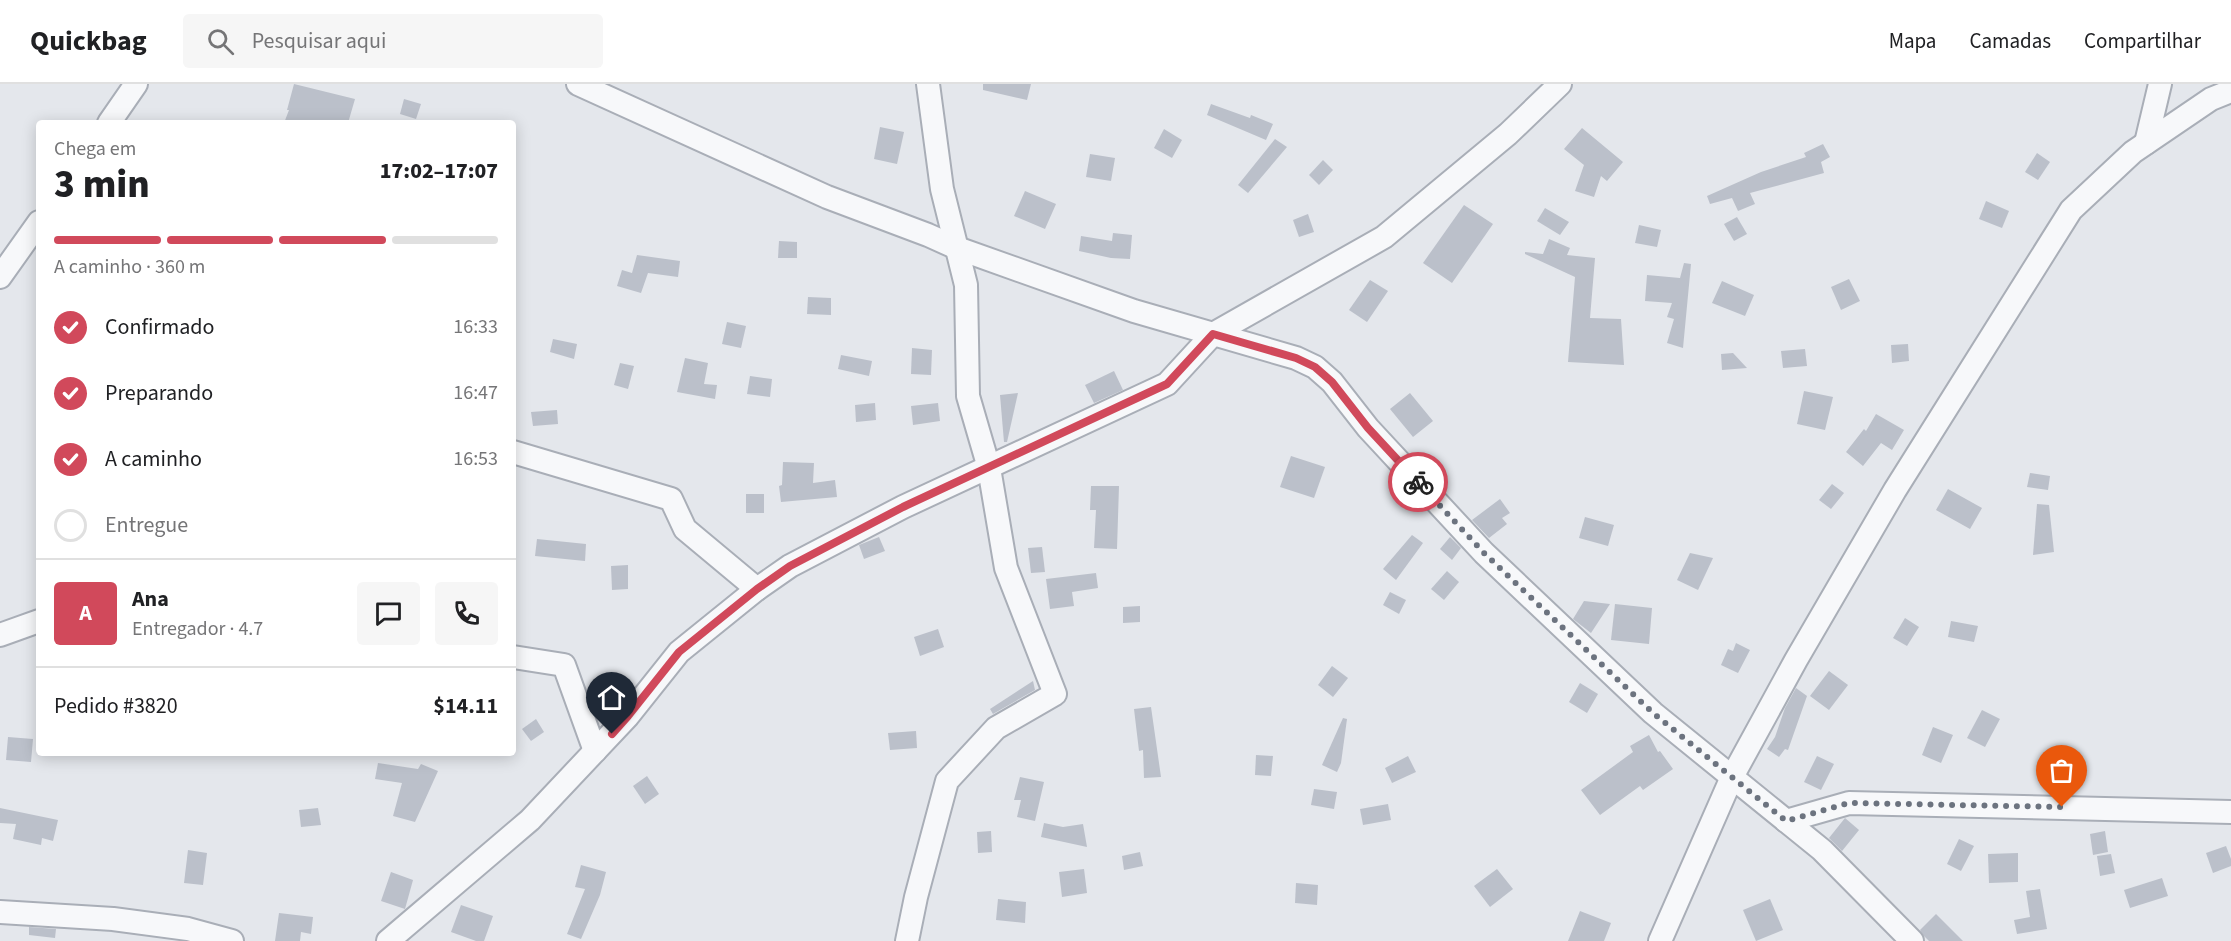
<!DOCTYPE html>
<html lang="pt">
<meta charset="utf-8">
<style>
body{margin:0;font-family:"Source Sans 3",sans-serif;background:#f6f6f6;color:#202124;height:100vh;display:flex;flex-direction:column;font-size:22px;white-space:nowrap}
*{box-sizing:border-box;margin:0}
p{font-size:20px;color:#757577}
.icon{flex:none;width:33px;height:33px;fill:none;stroke:currentColor;stroke-width:2;stroke-linecap:round;stroke-linejoin:round}
.map{position:relative;flex:1;overflow:hidden}
.drawer{position:absolute;left:36px;top:36px;width:480px;height:636px;display:flex;flex-direction:column;background:#fff;border-radius:6px;box-shadow:0 3px 15px #0003}
.drawer>*{flex:none}
.pin{position:absolute;display:grid;place-items:center;width:51px;height:51px;color:#fff;margin:-62px -26px;border-radius:50% 50% 50% 0;rotate:-45deg;box-shadow:0 0 6px #0007}
.pin .icon{rotate:45deg}
.courier{position:absolute;display:grid;place-items:center;width:60px;height:60px;margin:-30px;border:4px solid #d1495b;border-radius:50%;background:#fff;color:#222;box-shadow:0 2px 8px #0007}
.summary em{font-style:normal;font-weight:800}
.summary div{display:flex;flex-direction:column-reverse}
.summary{display:flex;align-items:center;justify-content:space-between;height:102px;padding:0 18px}
h1{font-size:39px;font-weight:800;line-height:45px}
.bar{display:grid;grid-template-columns:repeat(4,1fr);gap:9px 6px;align-content:center;height:72px;padding:0 18px}
.bar i{height:8px;border-radius:4px;background:#e0e0e0}
.bar .on{background:#d1495b}
.bar p{grid-column:span 4}
.line{display:flex;align-items:center;gap:15px;padding:0 18px;border-top:2px solid #e0e0e0}
.line div{flex:1}
.round{display:grid;place-items:center;flex:none;width:63px;height:63px;border-radius:6px;background:#f6f6f6}
ol{padding:0 18px;list-style:none}
li{display:flex;align-items:center;gap:18px;height:66px}
li p{margin-inline-start:auto}
li .icon{padding:6px;border-radius:50%;background:#d1495b;color:#fff;stroke-width:4}
li:last-child{color:#757577}
li i{width:33px;height:33px;border:3px solid #e0e0e0;border-radius:50%}
header{display:flex;align-items:center;gap:36px;box-sizing:border-box;height:84px;padding:0 30px;background:#fff;border-bottom:2px solid #e0e0e0}
header strong{font-size:28px}
nav{display:flex;gap:33px;margin-inline-start:auto;font-size:21px}
.search{width:420px;height:54px;background:#f6f6f6;display:flex;align-items:center;gap:15px;box-sizing:border-box;padding:0 21px;border-radius:6px;color:#757577;font-size:22px}
.map>svg:first-child{display:block}
.building{fill:#bbc0ca}
.lines{fill:none;stroke-linecap:round;stroke-linejoin:round}
.minor-casing{stroke:#a9aeb7;stroke-width:26}
.minor{stroke:#f7f8fa;stroke-width:22}
.done{stroke:#6c737f;stroke-width:6;stroke-dasharray:0 10.8}
.route{stroke:#d1495b;stroke-width:8}
</style>
<header>
<strong>Quickbag</strong>
<div class="search"><svg class="icon" aria-label="search" viewBox="0 0 24 24"><circle cx="10" cy="10" r="6"/><path d="M15 15l6 6"/></svg>Pesquisar aqui</div>
<nav><a>Mapa</a><a>Camadas</a><a>Compartilhar</a></nav>
</header>
<div class="map">
<svg width="2231" height="857" viewBox="0 0 2231 857">
<rect width="100%" height="100%" fill="#e4e7ec"/>
<g class="building">
<polygon points="294,0 355,15 348,39 284,39 289,26 287,26"/>
<polygon points="983,0 1031,0 1027,16 983,6"/>
<polygon points="404,15 421,20 416,35 400,30"/>
<polygon points="1211,20 1250,34 1251,31 1273,40 1266,56 1207,31"/>
<polygon points="880,43 904,48 897,80 874,75"/>
<polygon points="1582,44 1623,78 1607,97 1601,92 1594,113 1575,107 1584,81 1564,65"/>
<polygon points="1164,45 1182,56 1172,74 1154,64"/>
<polygon points="1275,55 1287,63 1248,109 1238,101"/>
<polygon points="1823,60 1830,73 1821,78 1824,89 1750,109 1755,120 1738,127 1732,114 1710,120 1707,112 1761,88 1806,73 1804,69"/>
<polygon points="2037,69 2050,78 2038,96 2025,88"/>
<polygon points="1090,70 1115,74 1111,97 1086,93"/>
<polygon points="1323,76 1333,86 1319,101 1309,91"/>
<polygon points="1025,107 1056,120 1045,145 1014,132"/>
<polygon points="1986,117 2009,127 2002,144 1979,135"/>
<polygon points="1464,121 1493,140 1452,199 1423,179"/>
<polygon points="1545,124 1569,138 1560,151 1537,137"/>
<polygon points="1308,130 1314,148 1299,153 1293,136"/>
<polygon points="1737,133 1747,150 1734,157 1724,140"/>
<polygon points="1639,141 1661,146 1657,163 1635,159"/>
<polygon points="1113,149 1132,151 1130,175 1111,174 1079,167 1081,152 1112,157"/>
<polygon points="1549,155 1570,164 1567,171 1595,174 1590,234 1621,235 1624,281 1568,278 1575,193 1525,170 1525,168 1543,170"/>
<polygon points="779,157 797,158 797,174 778,174"/>
<polygon points="637,171 680,177 678,193 648,189 641,209 617,202 622,186 632,189"/>
<polygon points="1684,179 1691,180 1683,264 1667,259 1674,235 1667,233 1672,219 1645,217 1647,191 1680,194"/>
<polygon points="1849,195 1860,217 1841,226 1831,203"/>
<polygon points="1370,196 1388,207 1367,238 1349,226"/>
<polygon points="1722,197 1754,211 1745,232 1712,219"/>
<polygon points="808,213 831,214 831,231 807,230"/>
<polygon points="727,238 746,242 741,264 722,260"/>
<polygon points="553,255 577,260 574,275 550,268"/>
<polygon points="1908,260 1909,277 1892,279 1891,261"/>
<polygon points="912,264 932,266 931,291 911,290"/>
<polygon points="1805,265 1807,282 1783,284 1781,267"/>
<polygon points="1733,269 1747,284 1722,286 1721,270"/>
<polygon points="841,271 872,277 869,292 838,285"/>
<polygon points="685,274 708,279 704,300 717,301 715,315 677,308"/>
<polygon points="620,279 634,282 628,305 614,301"/>
<polygon points="1114,287 1123,306 1094,319 1085,301"/>
<polygon points="750,292 772,295 770,313 747,310"/>
<polygon points="1804,307 1833,313 1825,346 1797,340"/>
<polygon points="1018,309 1007,358 1004,358 1000,311"/>
<polygon points="1410,309 1433,337 1413,353 1390,325"/>
<polygon points="875,319 876,336 856,338 855,321"/>
<polygon points="938,319 940,337 913,341 911,322"/>
<polygon points="557,326 558,340 533,342 531,328"/>
<polygon points="1876,330 1904,346 1892,366 1881,359 1863,382 1846,368 1864,345 1866,347"/>
<polygon points="1291,372 1325,383 1314,414 1280,403"/>
<polygon points="783,378 814,379 813,399 835,396 837,413 781,418 779,402 782,401"/>
<polygon points="2030,389 2050,392 2048,406 2027,403"/>
<polygon points="1832,400 1844,409 1831,425 1819,416"/>
<polygon points="1091,402 1119,402 1117,465 1094,464 1096,426 1090,426"/>
<polygon points="1948,405 1982,424 1970,445 1936,426"/>
<rect x="746" y="410" width="18" height="19"/>
<polygon points="1500,415 1510,429 1502,434 1507,440 1489,454 1472,436"/>
<polygon points="2037,420 2049,421 2054,468 2033,471"/>
<polygon points="1585,433 1614,441 1608,462 1579,454"/>
<polygon points="1412,451 1423,459 1396,496 1383,485"/>
<polygon points="879,453 885,467 864,475 859,461"/>
<polygon points="1450,453 1461,464 1452,476 1440,465"/>
<polygon points="537,455 586,460 585,477 535,472"/>
<polygon points="1042,463 1045,488 1031,489 1028,464"/>
<polygon points="1690,469 1713,474 1698,506 1677,496"/>
<polygon points="628,481 628,505 612,506 611,482"/>
<polygon points="1447,487 1459,498 1444,516 1431,505"/>
<polygon points="1096,489 1098,504 1072,508 1074,522 1050,525 1046,495"/>
<polygon points="1390,508 1406,516 1399,530 1383,521"/>
<polygon points="1584,517 1610,520 1591,549 1573,535"/>
<polygon points="1615,520 1652,524 1649,560 1611,556"/>
<polygon points="1140,522 1140,538 1123,539 1123,523"/>
<polygon points="1905,534 1919,543 1907,562 1893,554"/>
<polygon points="1951,537 1978,542 1974,558 1948,553"/>
<polygon points="938,545 944,563 920,572 914,553"/>
<polygon points="1736,559 1750,566 1738,589 1721,581 1728,565 1733,567"/>
<polygon points="1332,582 1348,594 1333,613 1318,601"/>
<polygon points="1829,587 1848,601 1829,626 1810,612"/>
<polygon points="1033,597 1035,606 993,630 990,625"/>
<polygon points="1580,599 1598,610 1587,629 1569,618"/>
<polygon points="1796,604 1807,612 1788,666 1785,665 1779,673 1767,665 1775,653 1785,624"/>
<polygon points="1151,623 1161,693 1144,694 1143,666 1139,667 1134,625"/>
<polygon points="1982,626 2000,635 1985,663 1967,654"/>
<polygon points="1343,634 1347,635 1341,679 1337,688 1322,681"/>
<polygon points="536,635 544,648 531,657 522,645"/>
<polygon points="1933,643 1953,651 1941,679 1922,671"/>
<polygon points="916,647 917,664 890,666 888,649"/>
<polygon points="1649,651 1658,668 1660,667 1673,685 1643,706 1640,702 1600,731 1581,706 1633,668 1630,662"/>
<polygon points="8,653 33,655 31,678 6,676"/>
<polygon points="1256,671 1273,672 1271,692 1255,691"/>
<polygon points="1408,672 1416,688 1392,699 1385,684"/>
<polygon points="1817,672 1834,680 1821,706 1804,698"/>
<polygon points="378,679 418,685 421,680 438,687 415,738 393,732 402,699 375,695"/>
<polygon points="647,692 659,710 645,720 633,702"/>
<polygon points="1020,693 1044,698 1035,737 1017,733 1021,716 1014,716"/>
<polygon points="1314,705 1337,708 1334,725 1311,721"/>
<polygon points="1388,720 1391,736 1363,741 1360,725"/>
<polygon points="0,724 58,736 53,757 42,754 41,761 13,755 16,740 0,739"/>
<polygon points="318,724 321,741 301,743 299,726"/>
<polygon points="1845,734 1859,746 1842,767 1829,754"/>
<polygon points="1044,739 1063,743 1083,740 1087,763 1041,753"/>
<polygon points="991,747 992,768 978,769 977,748"/>
<polygon points="2105,747 2108,768 2093,771 2090,750"/>
<polygon points="1959,755 1974,762 1961,787 1947,780"/>
<polygon points="2226,762 2231,775 2231,782 2213,789 2206,769"/>
<polygon points="188,766 207,769 203,801 184,799"/>
<polygon points="1140,768 1143,782 1124,786 1122,772"/>
<polygon points="2018,769 2018,798 1989,799 1988,770"/>
<polygon points="2111,770 2115,789 2100,792 2097,772"/>
<polygon points="581,781 606,788 600,811 581,855 567,850 585,805 575,803"/>
<polygon points="1084,785 1087,809 1062,813 1059,788"/>
<polygon points="1497,785 1513,805 1490,823 1474,802"/>
<polygon points="391,788 413,796 405,825 381,817"/>
<polygon points="2162,794 2168,812 2130,824 2124,806"/>
<polygon points="1296,799 1318,801 1317,821 1295,819"/>
<polygon points="2040,805 2047,845 2017,850 2014,836 2030,833 2026,807"/>
<polygon points="998,815 1026,818 1025,839 996,836"/>
<polygon points="1770,815 1783,846 1756,857 1743,826"/>
<polygon points="461,821 493,832 484,857 476,857 451,848"/>
<polygon points="1580,827 1611,839 1604,857 1568,857"/>
<polygon points="279,829 313,833 311,850 301,848 300,857 275,857"/>
<polygon points="1936,830 1963,857 1929,857 1924,852 1920,846"/>
<polygon points="29,843 56,845 55,854 29,851"/>
</g>
<g class="lines">
<g class="minor-casing">
<g id="minor">
<polyline points="578,0 827,113 928,151 957,164 1134,227 1296,274 1315,283 1332,298 1368,344 1484,469 1653,629 1822,766 1912,857"/>
<polyline points="109,39 136,0"/>
<polyline points="2146,59 2160,0"/>
<polyline points="0,193 39,138"/>
<polyline points="513,368 671,415 685,445 757,505 790,482 903,423 1167,300 1213,250 1384,153 1508,50 1560,0"/>
<polyline points="0,551 39,537"/>
<polyline points="513,573 564,581 595,667"/>
<polyline points="1786,737 1849,719 2231,728"/>
<polyline points="0,828 113,835 188,845 232,857"/>
<polyline points="388,857 530,736 628,632 679,568 757,505"/>
<polyline points="907,857 916,813 947,697 996,644 1055,610 1006,484 989,384 968,312 966,201 942,105 928,0"/>
<polyline points="1660,857 1732,693 1796,576 1895,406 2071,126 2133,68 2211,15 2231,7"/>
</g>
</g>
<use href="#minor" class="minor"/>
</g>
<g class="lines">
<polyline class="done" points="1418,398 1484,469 1653,629 1786,737 1849,719 2062,723"/>
<polyline class="route" points="612,650 628,632 679,568 757,505 790,482 903,423 1167,300 1213,250 1296,274 1315,283 1332,298 1368,344 1418,398"/>
</g>
</svg>
<div class="pin" style="left:2062px;top:723px;background:#ea580c"><svg class="icon" aria-label="bag" viewBox="0 0 24 24"><path d="M5 8h14l-1 12H6zM9 8a3 3 0 0 1 6 0"/></svg></div>
<div class="pin" style="left:612px;top:650px;background:#1f2937"><svg class="icon" aria-label="home" viewBox="0 0 24 24"><path d="M3 11l9-7 9 7M6 9v11h12V9"/></svg></div>
<div class="courier" style="left:1418px;top:398px"><svg class="icon" aria-label="bike" viewBox="0 0 24 24"><circle cx="6" cy="16" r="4"/><circle cx="18" cy="16" r="4"/><path d="M6 16l4-8h5l3 8M10 8l3 8H6M13 5h3"/></svg></div>
<section class="drawer">
<div class="summary"><div><h1>3 min</h1><p>Chega em</p></div><em>17:02–17:07</em></div>
<div class="bar"><i class="on"></i><i class="on"></i><i class="on"></i><i></i><p>A caminho · 360 m</p></div>
<ol>
<li><svg class="icon" aria-label="check" viewBox="0 0 24 24"><path d="M5 12l5 5 9-10"/></svg>Confirmado<p>16:33</p></li>
<li><svg class="icon" aria-label="check" viewBox="0 0 24 24"><path d="M5 12l5 5 9-10"/></svg>Preparando<p>16:47</p></li>
<li><svg class="icon" aria-label="check" viewBox="0 0 24 24"><path d="M5 12l5 5 9-10"/></svg>A caminho<p>16:53</p></li>
<li><i></i>Entregue</li>
</ol>
<div class="line" style="height:108px"><b class="round" style="background:#d1495b;color:#fff">A</b><div><b>Ana</b><p>Entregador · 4.7</p></div><a class="round"><svg class="icon" aria-label="chat" viewBox="0 0 24 24"><path d="M4 5h16v11H9l-5 4z"/></svg></a><a class="round"><svg class="icon" aria-label="phone" viewBox="0 0 24 24"><path d="M5 4h4l2 5-3 2q2 4 5 5l2-3 5 2v4C11 20 4 13 5 4z"/></svg></a></div>
<div class="line" style="height:78px"><div>Pedido #3820</div><b>$14.11</b></div>
</section>
</div>
